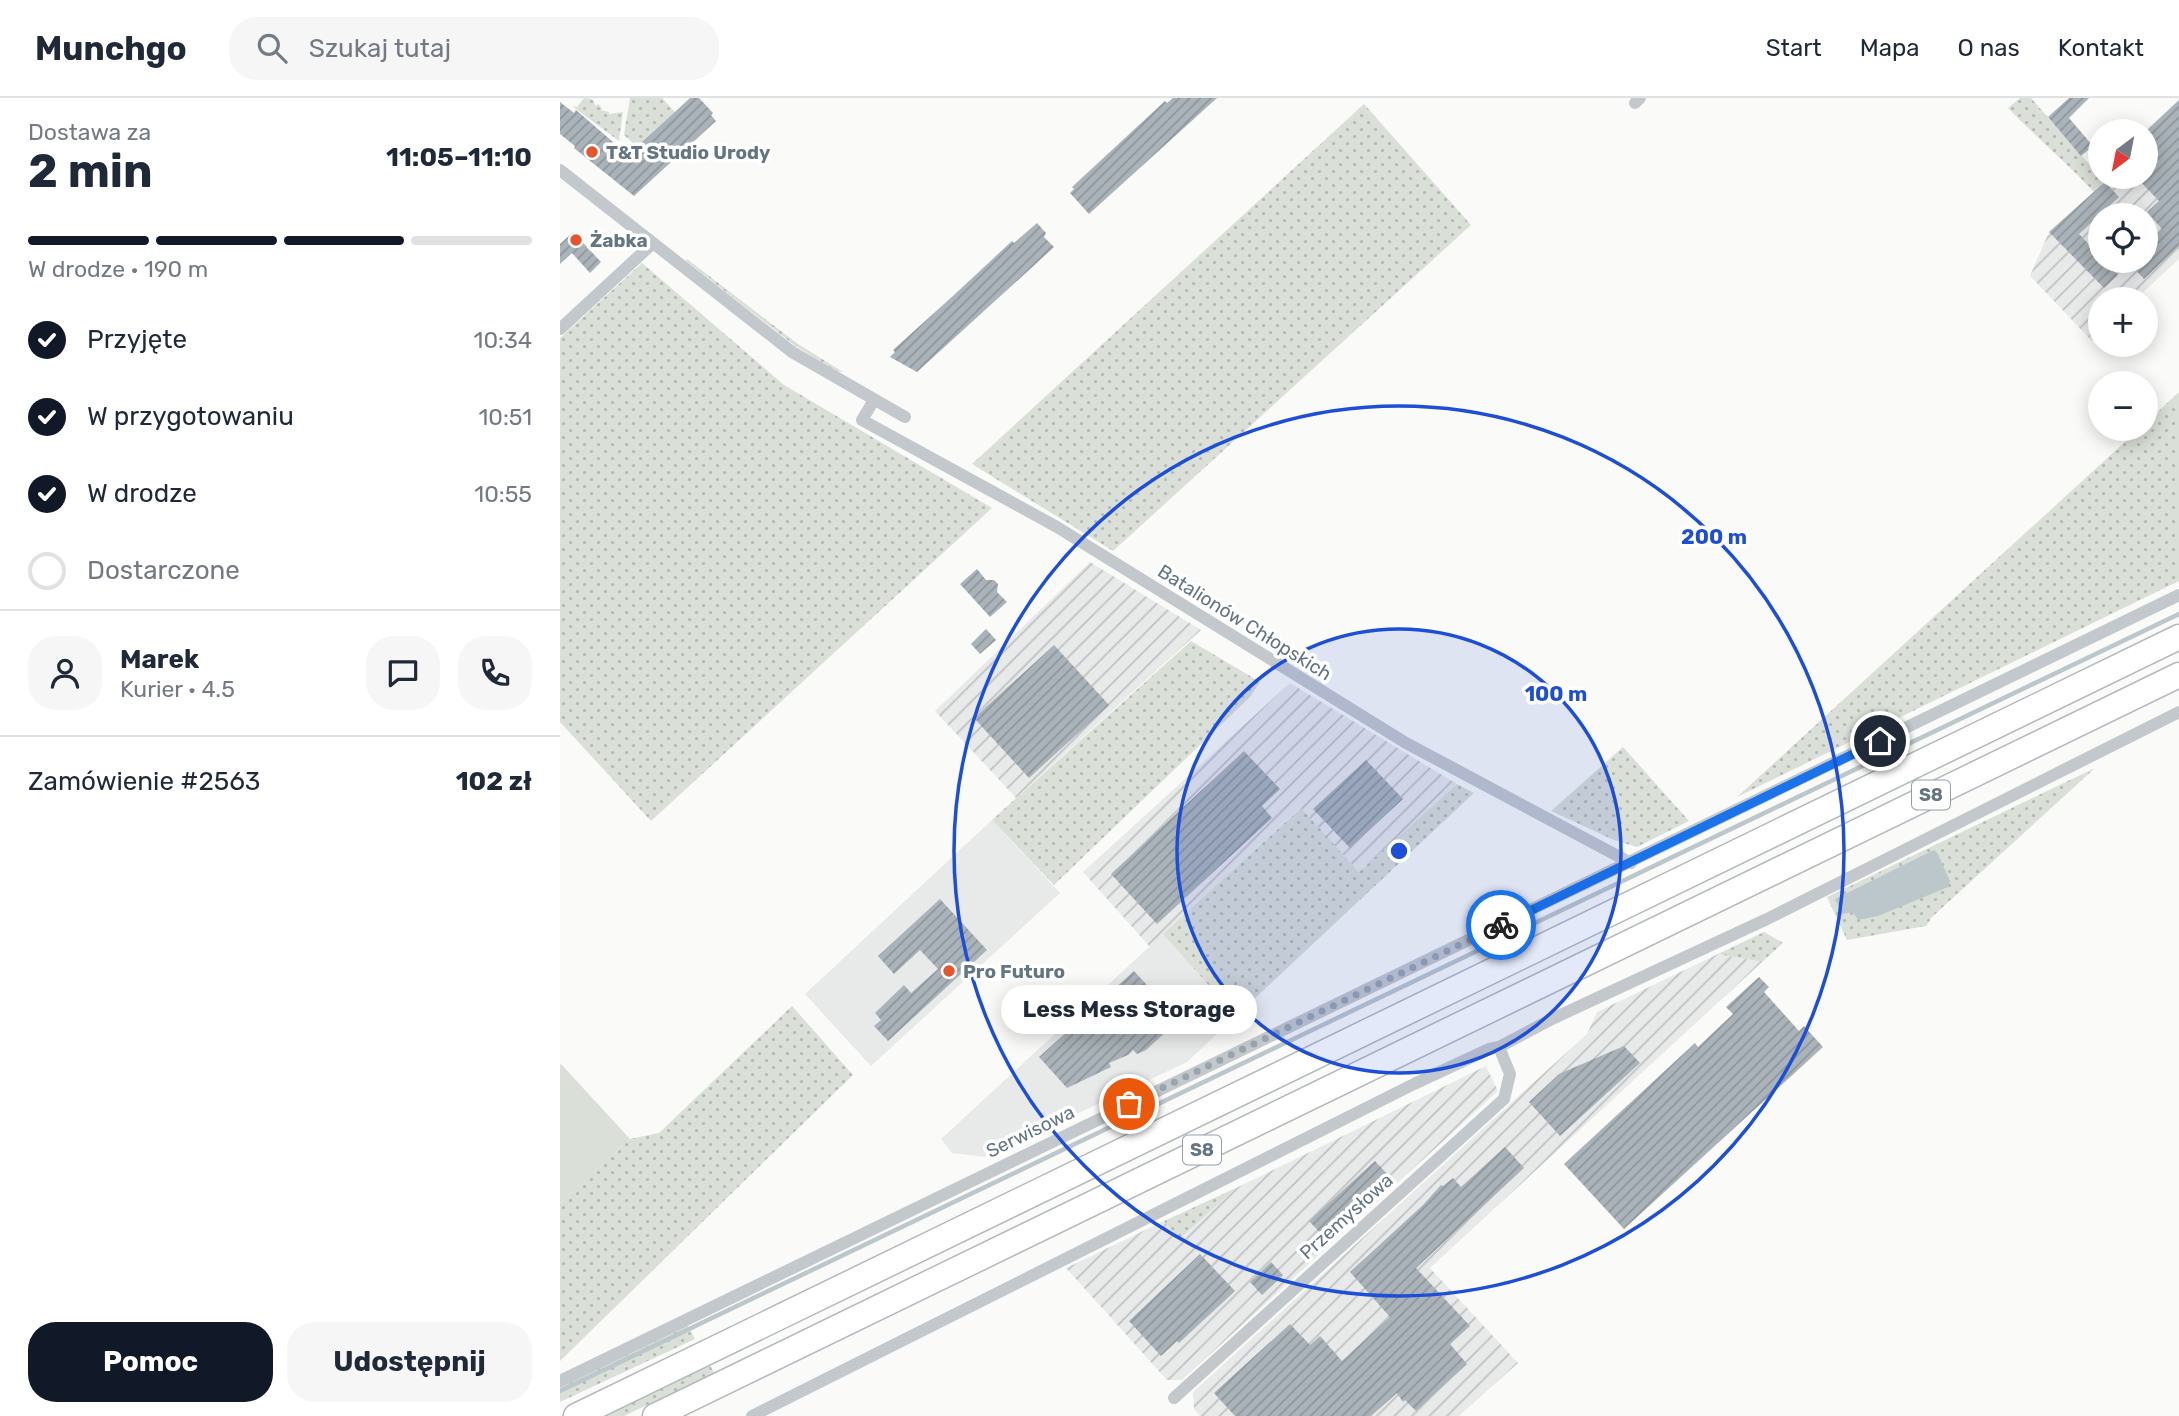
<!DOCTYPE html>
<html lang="pl">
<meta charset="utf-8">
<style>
body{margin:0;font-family:Rubik,sans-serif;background:#f6f6f7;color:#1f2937;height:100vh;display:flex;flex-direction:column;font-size:26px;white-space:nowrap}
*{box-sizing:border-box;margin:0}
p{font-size:23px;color:#747a83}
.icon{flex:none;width:38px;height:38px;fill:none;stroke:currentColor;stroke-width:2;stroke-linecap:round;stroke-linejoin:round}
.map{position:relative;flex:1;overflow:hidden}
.panel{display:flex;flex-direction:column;background:#fff;width:560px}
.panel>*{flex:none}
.needle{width:46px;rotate:212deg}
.tools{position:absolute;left:1528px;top:21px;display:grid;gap:14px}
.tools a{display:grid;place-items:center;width:70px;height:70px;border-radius:50%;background:#fff;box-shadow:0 4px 18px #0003;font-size:35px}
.pin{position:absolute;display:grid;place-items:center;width:60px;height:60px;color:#fff;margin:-30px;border:4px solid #fff;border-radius:50%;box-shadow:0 2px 7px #0007}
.courier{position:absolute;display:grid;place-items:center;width:70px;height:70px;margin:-35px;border:5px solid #1a73e8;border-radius:50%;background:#fff;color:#222;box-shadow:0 2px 9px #0007}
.bubble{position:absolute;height:49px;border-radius:24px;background:#fff;box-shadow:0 4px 18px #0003;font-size:23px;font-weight:700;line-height:49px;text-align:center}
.headline em{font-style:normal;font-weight:700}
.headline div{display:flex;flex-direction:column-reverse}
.headline{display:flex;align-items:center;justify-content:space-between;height:119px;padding:0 28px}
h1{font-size:46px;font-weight:700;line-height:52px}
.bar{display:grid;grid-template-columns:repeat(4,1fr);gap:10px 7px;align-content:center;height:84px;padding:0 28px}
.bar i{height:9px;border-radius:5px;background:#e0e1e3}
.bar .selected{background:#111827}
.bar p{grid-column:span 4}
.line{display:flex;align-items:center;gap:18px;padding:0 28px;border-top:2px solid #e0e1e3}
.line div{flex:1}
.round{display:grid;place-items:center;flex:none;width:74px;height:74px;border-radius:28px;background:#f6f6f7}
ol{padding:0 28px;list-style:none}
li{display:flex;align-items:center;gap:21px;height:77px}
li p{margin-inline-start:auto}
li .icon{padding:7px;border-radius:50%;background:#111827;color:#fff;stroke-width:4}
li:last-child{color:#747a83}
li i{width:38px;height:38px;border:4px solid #e0e1e3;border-radius:50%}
.button{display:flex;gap:14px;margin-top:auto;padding:14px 28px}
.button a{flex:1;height:80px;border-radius:28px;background:#111827;color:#fff;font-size:28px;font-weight:700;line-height:80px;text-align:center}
.button a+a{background:#f6f6f7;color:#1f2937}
header{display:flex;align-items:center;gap:42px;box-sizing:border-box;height:98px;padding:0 35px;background:#fff;border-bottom:2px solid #e0e1e3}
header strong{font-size:33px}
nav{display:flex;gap:38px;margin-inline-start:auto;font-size:24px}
.search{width:490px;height:63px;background:#f6f6f7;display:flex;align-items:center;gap:18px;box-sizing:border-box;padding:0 24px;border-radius:28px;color:#747a83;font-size:26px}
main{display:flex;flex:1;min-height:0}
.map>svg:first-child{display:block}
.built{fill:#e8e9e9}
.industrial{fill:url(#industrial-furrows);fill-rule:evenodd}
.grass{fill:url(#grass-dots)}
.garden{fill:#dadfd7}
.water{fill:#bbc7cb}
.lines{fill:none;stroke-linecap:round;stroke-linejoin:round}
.stream{stroke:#bbc7cb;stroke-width:4.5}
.building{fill:url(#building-hatch)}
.motorway-casing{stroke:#b4b9bd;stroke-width:27}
.minor{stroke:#c3c8cc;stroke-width:12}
.motorway{stroke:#fff;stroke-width:24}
.done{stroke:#99a4ac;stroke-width:7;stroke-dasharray:0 12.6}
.route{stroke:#1a73e8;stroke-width:9}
.ring{fill:none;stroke:#1d4ed8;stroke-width:3.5}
.poi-dot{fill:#e4572e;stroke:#fff;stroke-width:2.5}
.labels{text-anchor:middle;stroke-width:7;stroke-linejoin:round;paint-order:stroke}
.shield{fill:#fff;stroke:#939fa8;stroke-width:2}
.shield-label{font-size:18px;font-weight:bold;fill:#657683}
.poi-label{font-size:19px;font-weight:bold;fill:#657683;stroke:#fff;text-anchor:start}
.street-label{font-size:19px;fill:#657683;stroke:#fff}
.centre{fill:#1d4ed8;stroke:#fff;stroke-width:3.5}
.ring-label{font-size:21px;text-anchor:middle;font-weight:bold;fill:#1d4ed8;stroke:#fff;stroke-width:7;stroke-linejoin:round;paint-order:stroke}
</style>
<header>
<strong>Munchgo</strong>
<div class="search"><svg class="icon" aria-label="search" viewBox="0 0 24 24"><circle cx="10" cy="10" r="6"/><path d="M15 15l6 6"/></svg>Szukaj tutaj</div>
<nav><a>Start</a><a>Mapa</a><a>O nas</a><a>Kontakt</a></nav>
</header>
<main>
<section class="panel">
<div class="headline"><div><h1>2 min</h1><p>Dostawa za</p></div><em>11:05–11:10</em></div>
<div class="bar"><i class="selected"></i><i class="selected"></i><i class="selected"></i><i></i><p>W drodze · 190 m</p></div>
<ol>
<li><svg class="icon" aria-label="check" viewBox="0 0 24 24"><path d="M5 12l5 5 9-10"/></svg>Przyjęte<p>10:34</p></li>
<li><svg class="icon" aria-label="check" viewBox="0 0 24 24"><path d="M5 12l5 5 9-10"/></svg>W przygotowaniu<p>10:51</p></li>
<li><svg class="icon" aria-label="check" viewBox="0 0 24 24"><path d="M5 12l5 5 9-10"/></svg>W drodze<p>10:55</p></li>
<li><i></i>Dostarczone</li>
</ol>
<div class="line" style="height:126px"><a class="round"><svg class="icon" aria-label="person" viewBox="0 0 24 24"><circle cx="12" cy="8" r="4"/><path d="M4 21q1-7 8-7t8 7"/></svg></a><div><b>Marek</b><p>Kurier · 4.5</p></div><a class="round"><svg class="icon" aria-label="chat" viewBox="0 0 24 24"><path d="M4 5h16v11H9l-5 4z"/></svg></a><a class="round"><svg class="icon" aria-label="phone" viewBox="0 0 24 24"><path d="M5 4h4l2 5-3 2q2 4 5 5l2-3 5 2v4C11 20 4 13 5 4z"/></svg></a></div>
<div class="line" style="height:91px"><div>Zamówienie #2563</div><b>102 zł</b></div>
<div class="button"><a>Pomoc</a><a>Udostępnij</a></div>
</section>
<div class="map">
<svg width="1619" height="1318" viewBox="0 0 1619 1318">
<defs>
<pattern id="industrial-furrows" width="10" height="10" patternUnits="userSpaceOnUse" patternTransform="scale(1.75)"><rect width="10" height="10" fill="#e8e9e9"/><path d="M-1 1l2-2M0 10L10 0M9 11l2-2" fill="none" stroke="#c0c1c2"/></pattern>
<pattern id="grass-dots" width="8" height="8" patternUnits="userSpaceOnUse" patternTransform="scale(1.75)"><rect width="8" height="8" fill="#dadfd7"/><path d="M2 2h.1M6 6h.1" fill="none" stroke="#b4b9b4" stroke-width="1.8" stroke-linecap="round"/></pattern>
<pattern id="building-hatch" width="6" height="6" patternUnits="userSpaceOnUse" patternTransform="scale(1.75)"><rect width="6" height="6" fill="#aab3b9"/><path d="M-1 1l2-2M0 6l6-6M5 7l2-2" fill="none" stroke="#8e969c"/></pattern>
</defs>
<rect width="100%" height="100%" fill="#fafaf8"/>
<g class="built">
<polygon points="432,722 500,795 311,968 245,896"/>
<polygon points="603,836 676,918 627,964 425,1059 392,1055 381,1041"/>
</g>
<g class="industrial">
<path d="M1619,2V161L1576,201H1540V235L1532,243L1470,178L1489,134L1545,84L1541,79H1586L1585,33ZM1540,117H1586V163H1540Z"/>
<polygon points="530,464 641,532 456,700 375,613"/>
<polygon points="730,585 897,686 799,774 740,710 590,849 523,774"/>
<polygon points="1158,856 1202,864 870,1170 958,1265 899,1318 640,1318 634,1311 633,1294 1027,936 1037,914"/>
<polygon points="926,968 938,993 622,1282 607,1282 506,1170 604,1123 621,1141 676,1090"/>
</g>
<g class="grass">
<polygon points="24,0 32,1 36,8 38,6 42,10 41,12 49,14 49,16 63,14 59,43 12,8 17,9"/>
<polygon points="70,0 102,0 115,14 71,54 67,50 72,44 64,37"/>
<path d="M1460,0H1471L1545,84L1534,94C1506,64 1476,39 1448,10Z"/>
<polygon points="804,6 911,127 553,453 412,366"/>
<polygon points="127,161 238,246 283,274 276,273 234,247 126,163"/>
<polygon points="82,165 224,287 432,410 91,723 0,624 0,240"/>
<polygon points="1619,294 1619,483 1177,699 1579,331 1586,331 1586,325"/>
<polygon points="631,543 700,584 690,599 494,787 432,722"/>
<polygon points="1063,649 1129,723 1077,749 1054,742 991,713"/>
<polygon points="1535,670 1372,819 1366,828 1287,842 1267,799"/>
<polygon points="897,686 914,695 676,918 603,836 741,710 799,774"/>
<polygon points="1204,834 1223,845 1202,864 1158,856"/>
<polygon points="232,908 293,977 0,1263 0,1105 70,1041 99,1035"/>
<polygon points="676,1090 620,1141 604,1123"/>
<polygon points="127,1226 135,1241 0,1304 0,1289"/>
<polygon points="150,1267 154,1275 64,1318 45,1318"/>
</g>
<polygon class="garden" points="1,966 70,1041 0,1105 0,967"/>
<polygon class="water" points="1374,752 1378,756 1390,783 1388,789 1318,818 1298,822 1293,814 1282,816 1275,801"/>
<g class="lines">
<polyline class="stream" points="0,1293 1619,516"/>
</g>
<g class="building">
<polygon points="130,0 139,0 153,15 151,17 156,23 74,98 14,50 15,48 0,36 0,4 14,15 16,12 68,57"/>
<polygon points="613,0 657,0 529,116 510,95 514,91 512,89 605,3 607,5"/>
<polygon points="1509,0 1529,0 1509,20 1533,48 1521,58 1488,19"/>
<polygon points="1619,2 1619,148 1584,181 1572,168 1577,163 1586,163 1586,147 1602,131 1587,114 1599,103 1576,79 1586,79 1586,33"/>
<polygon points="1545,84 1559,99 1519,136 1540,158 1540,163 1545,163 1558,177 1544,190 1489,134"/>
<polygon points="477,125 486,135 484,139 494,149 468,173 357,274 330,259 335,254 333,252 394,197 452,143 454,145"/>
<polygon points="13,134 41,164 30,175 12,155 0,166 0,146"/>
<polygon points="417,471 426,482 434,482 438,486 437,494 447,504 430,519 400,486"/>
<polygon points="426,531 436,542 420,556 411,546"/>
<polygon points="494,547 549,607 469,680 414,620"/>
<polygon points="684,653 720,691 702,708 712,720 597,826 551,776"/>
<polygon points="806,662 843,701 790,750 753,711"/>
<polygon points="380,801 427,852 328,943 314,928 321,922 315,915 344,887 351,895 378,871 360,852 334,876 318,858"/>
<polygon points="574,873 619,922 586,952 577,956 573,952 568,957 549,965 551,969 507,990 479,959"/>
<polygon points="1199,879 1209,889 1204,894 1239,933 1244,928 1263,949 1064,1131 1004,1066 1135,945 1138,949 1173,916 1166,909"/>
<polygon points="1064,948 1080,965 1000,1038 969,1004 999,976"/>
<polygon points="945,1049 964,1070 856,1170 910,1228 890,1246 907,1266 856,1313 845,1302 843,1304 837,1295 811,1318 675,1318 654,1295 730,1226 750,1247 760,1238 782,1263 830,1219 790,1174 863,1107 881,1087 883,1088 893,1080 901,1089"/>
<polygon points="815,1063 830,1079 764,1139 749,1123"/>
<polygon points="640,1156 675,1193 619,1245 617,1243 601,1258 569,1223"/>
<polygon points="711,1164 723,1177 702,1197 690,1184"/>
</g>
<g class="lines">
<g class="motorway-casing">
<g id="motorway">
<polyline points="16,1318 1619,539"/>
<polyline points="95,1318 1619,577"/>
</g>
</g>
<g class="minor">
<polyline points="1075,5 1080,0"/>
<polyline points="0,72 232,254 345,319"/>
<polyline points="0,231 92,146"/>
<polyline points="314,302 302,322 497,429 846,645 1071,765"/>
<polyline points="0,1283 1619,497"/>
<polyline points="614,1300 944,1001 950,976 939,949"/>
<polyline points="192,1318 854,986 929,951 939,949 992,921 1207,821 1619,614"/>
</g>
<use href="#motorway" class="motorway"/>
</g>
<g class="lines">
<polyline class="done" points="569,1006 941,827"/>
<polyline class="route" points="941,827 1320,643"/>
</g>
<circle cx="839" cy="753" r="222" fill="#1d4ed8" fill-opacity=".12"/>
<g class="ring">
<circle cx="839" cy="753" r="222"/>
<circle cx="839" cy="753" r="445"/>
</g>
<g class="poi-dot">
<circle cx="32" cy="54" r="7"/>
<circle cx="16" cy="142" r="7"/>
<circle cx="389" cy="873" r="7"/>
</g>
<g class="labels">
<g class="shield">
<rect x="1352" y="682.5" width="38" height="29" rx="5"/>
<rect x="623" y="1037.5" width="38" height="29" rx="5"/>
</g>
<g class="shield-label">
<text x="1371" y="703">S8</text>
<text x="642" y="1058">S8</text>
</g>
<g class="poi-label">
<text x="46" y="61">T&amp;T Studio Urody</text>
<text x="30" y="149">Żabka</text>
<text x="403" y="880">Pro Futuro</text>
</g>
<g class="street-label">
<text transform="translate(685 524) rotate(32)" y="7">Batalionów Chłopskich</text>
<text transform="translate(470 1033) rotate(-26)" y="7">Serwisowa</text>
<text transform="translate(786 1118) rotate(-42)" y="7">Przemysłowa</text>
</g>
</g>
<circle cx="839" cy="753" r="10" class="centre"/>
<g class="ring-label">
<text x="1154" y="446">200 m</text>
<text x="996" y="603">100 m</text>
</g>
</svg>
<div class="tools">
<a><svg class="needle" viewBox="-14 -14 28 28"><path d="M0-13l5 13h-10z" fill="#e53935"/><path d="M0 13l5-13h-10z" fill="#747a83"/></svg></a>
<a><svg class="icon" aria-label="locate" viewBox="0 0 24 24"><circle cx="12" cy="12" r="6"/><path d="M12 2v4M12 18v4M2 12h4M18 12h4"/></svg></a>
<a>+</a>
<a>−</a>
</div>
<div class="pin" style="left:569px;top:1006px;background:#ea580c"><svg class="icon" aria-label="bag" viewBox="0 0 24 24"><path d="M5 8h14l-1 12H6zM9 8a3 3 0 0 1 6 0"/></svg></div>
<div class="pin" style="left:1320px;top:643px;background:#1f2937"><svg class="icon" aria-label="home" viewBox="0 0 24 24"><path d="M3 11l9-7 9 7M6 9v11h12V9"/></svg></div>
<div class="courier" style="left:941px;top:827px"><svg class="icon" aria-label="bike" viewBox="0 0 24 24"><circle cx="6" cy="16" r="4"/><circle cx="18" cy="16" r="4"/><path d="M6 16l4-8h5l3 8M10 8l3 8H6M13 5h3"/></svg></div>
<div class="bubble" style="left:441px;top:887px;width:256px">Less Mess Storage</div>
</div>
</main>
